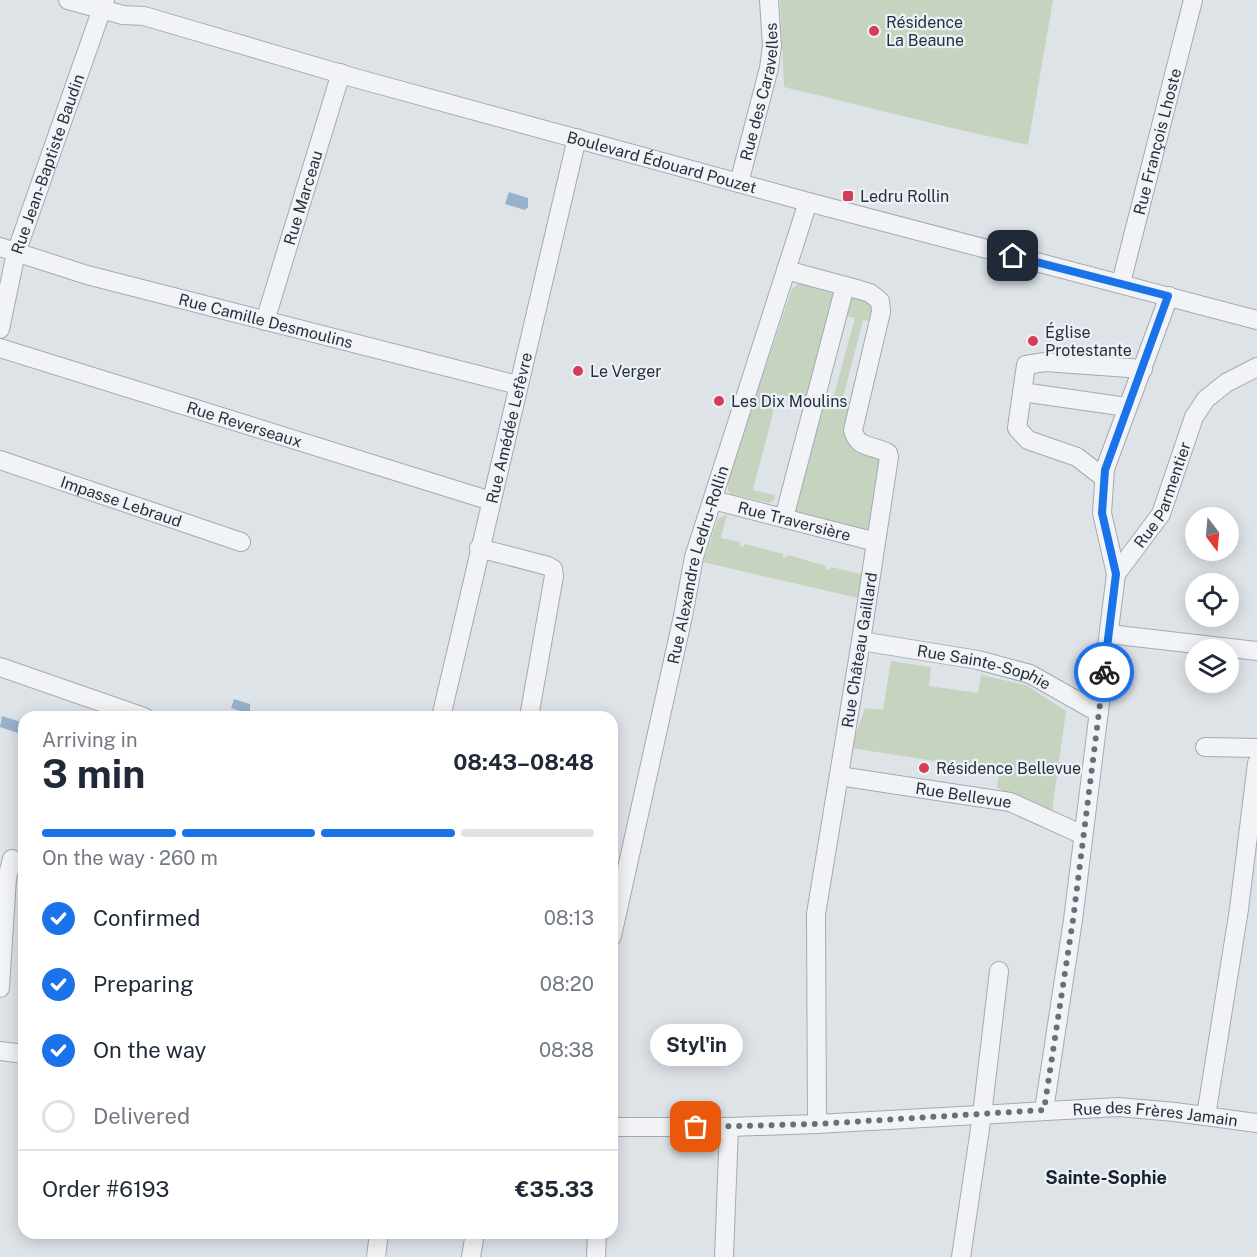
<!DOCTYPE html>
<meta charset="utf-8">
<style>
body{margin:0;font-family:"Public Sans",sans-serif;background:#f6f6f7;color:#1f2937;height:100vh;display:flex;flex-direction:column;font-size:22px;white-space:nowrap}
*{box-sizing:border-box;margin:0}
p{font-size:20px;color:#747a83}
.icon{flex:none;width:33px;height:33px;fill:none;stroke:currentColor;stroke-width:2;stroke-linecap:round;stroke-linejoin:round}
.map{position:relative;flex:1;overflow:hidden}
.panel{position:absolute;left:18px;top:711px;width:600px;height:528px;display:flex;flex-direction:column;background:#fff;border-radius:18px;box-shadow:0 3px 15px #0003}
.panel>*{flex:none}
.needle{width:39px;rotate:164deg}
.buttons{position:absolute;left:1185px;top:507px;display:grid;gap:12px}
.buttons a{display:grid;place-items:center;width:54px;height:54px;border-radius:50%;background:#fff;box-shadow:0 3px 15px #0003;font-size:30px}
.pin{position:absolute;display:grid;place-items:center;width:51px;height:51px;color:#fff;margin:-26px;border-radius:12px;box-shadow:0 3px 9px #0006}
.courier{position:absolute;display:grid;place-items:center;width:60px;height:60px;margin:-30px;border:4px solid #1a73e8;border-radius:50%;background:#fff;color:#222;box-shadow:0 2px 8px #0007}
.bubble{position:absolute;height:42px;border-radius:21px;background:#fff;box-shadow:0 3px 15px #0003;font-size:20px;font-weight:700;line-height:42px;text-align:center}
.summary em{font-style:normal;font-weight:700}
.summary div{display:flex;flex-direction:column-reverse}
.summary{display:flex;align-items:center;justify-content:space-between;height:102px;padding:0 24px}
h1{font-size:39px;font-weight:700;line-height:45px}
.bar{display:grid;grid-template-columns:repeat(4,1fr);gap:9px 6px;align-content:center;height:72px;padding:0 24px}
.bar i{height:8px;border-radius:4px;background:#e0e1e3}
.bar .current{background:#1a73e8}
.bar p{grid-column:span 4}
.line{display:flex;align-items:center;gap:15px;padding:0 24px;border-top:2px solid #e0e1e3}
.line div{flex:1}
ol{padding:0 24px;list-style:none}
li{display:flex;align-items:center;gap:18px;height:66px}
li p{margin-inline-start:auto}
li .icon{padding:6px;border-radius:50%;background:#1a73e8;color:#fff;stroke-width:4}
li:last-child{color:#747a83}
li i{width:33px;height:33px;border:3px solid #e0e1e3;border-radius:50%}
.map>svg:first-child{display:block}
.green{fill:#c5d3bf}
.water{fill:#97b2cb}
.lines{fill:none;stroke-linecap:round;stroke-linejoin:round}
.minor-casing{stroke:#a3aab2;stroke-width:20}
.minor{stroke:#f1f3f6;stroke-width:18}
.done{stroke:#666f7b;stroke-width:6;stroke-dasharray:0 10.8}
.route{stroke:#1a73e8;stroke-width:8}
.poi-dot{fill:#d53c5a;stroke:#edf1f6;stroke-width:2}
.labels{text-anchor:middle;stroke-width:4.5;stroke-linejoin:round;paint-order:stroke}
.poi-label{font-size:16px;fill:#263140;stroke:#edf1f6;text-anchor:start}
.street-label{font-size:16px;fill:#263140;stroke:#edf1f6}
.neighbourhood-label{font-size:18px;font-weight:bold;fill:#192231;stroke:#edf1f6}
</style>
<div class="map">
<svg width="1257" height="1257" viewBox="0 0 1257 1257">
<rect width="100%" height="100%" fill="#dee3e8"/>
<g class="green">
<polygon points="780,0 1053,0 1028,145 952,128 784,87"/>
<polygon points="799,283 829,290 835,297 807,402 778,394 753,490 775,495 774,500 769,503 731,494 728,490 727,481 792,289"/>
<polygon points="853,297 874,302 874,322 863,320 843,398 850,401 851,404 848,431 881,462 871,527 866,532 797,514 795,511 823,397 829,395 834,395 855,318 845,315 849,301"/>
<polygon points="727,514 721,538 740,542 739,545 744,547 745,544 783,554 783,557 787,558 788,555 826,566 826,569 830,570 831,567 862,574 858,598 703,562 718,519"/>
<polygon points="891,661 931,667 929,686 978,693 981,675 1026,685 1066,711 1052,811 997,788 999,771 851,748 865,708 883,710"/>
</g>
<g class="water">
<polygon points="509,192 528,198 528,207 525,210 505,204"/>
<polygon points="234,699 250,704 250,711 246,713 231,708"/>
<polygon points="2,716 24,723 24,735 0,727"/>
</g>
<g class="lines">
<g class="minor-casing">
<g id="minor">
<path id="s1" d="M68,0L123,15L144,16L355,78L808,202L1257,320"/>
<path id="s2" d="M739,183L769,68L772,46L769,0"/>
<path id="s3" d="M0,247L87,275L518,385"/>
<path d="M786,270L860,290L870,293L880,301L881,312L853,430C857,449 874,445 888,453L889,457L861,641L816,914L817,1124"/>
<path id="s4" d="M1121,283L1193,0"/>
<path id="s5" d="M265,321L341,73"/>
<path id="s6" d="M0,329L16,253L105,0"/>
<path id="s7" d="M0,348L491,501"/>
<polyline points="1022,392 1127,407"/>
<path id="s8" d="M0,460L241,542"/>
<polyline points="1104,478 1077,457 1028,440 1017,428 1026,365 1045,362 1143,369"/>
<path id="s9" d="M713,500L876,542"/>
<polyline points="784,518 845,286"/>
<polyline points="479,548 548,566 553,569 554,576 529,717"/>
<polyline points="1116,574 1102,513 1105,469 1169,296"/>
<polyline points="1109,634 1257,651"/>
<path id="s10" d="M861,641L978,660L1030,674L1099,713"/>
<polyline points="0,667 144,717"/>
<path id="s11" d="M441,717L577,138"/>
<polyline points="1205,747 1257,748"/>
<path id="s12" d="M839,776L1010,802L1083,835"/>
<path id="s13" d="M612,936L683,616L694,557L808,202"/>
<polyline points="0,988 7,878 12,859"/>
<polyline points="0,1051 24,1054"/>
<path id="s14" d="M1044,1110L1073,920L1116,574L1161,514L1194,417L1206,399L1226,383L1257,367"/>
<polyline points="1206,1116 1239,909 1257,763"/>
<path id="s15" d="M612,1127H729L817,1124L1118,1107L1175,1112L1257,1123"/>
<polyline points="376,1257 379,1233"/>
<polyline points="471,1257 475,1233"/>
<polyline points="596,1257 597,1233"/>
<polyline points="724,1257 729,1127"/>
<polyline points="961,1257 982,1115 999,971"/>
</g>
</g>
<use href="#minor" class="minor"/>
</g>
<g class="lines">
<polyline class="done" points="696,1127 817,1124 1044,1110 1073,920 1104,672"/>
<polyline class="route" points="1013,256 1168,296 1105,470 1102,513 1116,574 1104,672"/>
</g>
<g class="poi-dot">
<circle cx="874" cy="31" r="6"/>
<rect x="842" y="190" width="12" height="12" rx="3"/>
<circle cx="1033" cy="341" r="6"/>
<circle cx="578" cy="371" r="6"/>
<circle cx="719" cy="401" r="6"/>
<circle cx="924" cy="768" r="6"/>
</g>
<g class="labels">
<g class="poi-label">
<text x="886" y="28">Résidence<tspan x="886" dy="18">La Beaune</tspan></text>
<text x="860" y="202">Ledru Rollin</text>
<text x="1045" y="338">Église<tspan x="1045" dy="18">Protestante</tspan></text>
<text x="590" y="377">Le Verger</text>
<text x="731" y="407">Les Dix Moulins</text>
<text x="936" y="774">Résidence Bellevue</text>
</g>
<g class="street-label">
<text dy="6" stroke="none"><textPath href="#s2" startOffset="94">Rue des Caravelles</textPath></text>
<text dy="6" stroke="none"><textPath href="#s4" startOffset="146">Rue François Lhoste</textPath></text>
<text dy="6" stroke="none"><textPath href="#s1" startOffset="616">Boulevard Édouard Pouzet</textPath></text>
<text dy="6" stroke="none"><textPath href="#s6" startOffset="172">Rue Jean-Baptiste Baudin</textPath></text>
<text dy="6" stroke="none"><textPath href="#s5" startOffset="129">Rue Marceau</textPath></text>
<text dy="6" stroke="none"><textPath href="#s3" startOffset="276">Rue Camille Desmoulins</textPath></text>
<text dy="6" stroke="none"><textPath href="#s7" startOffset="256">Rue Reverseaux</textPath></text>
<text dy="6" stroke="none"><textPath href="#s11" startOffset="297">Rue Amédée Lefèvre</textPath></text>
<text dy="6" stroke="none"><textPath href="#s14" startOffset="634">Rue Parmentier</textPath></text>
<text dy="6" stroke="none"><textPath href="#s8" startOffset="128">Impasse Lebraud</textPath></text>
<text dy="6" stroke="none"><textPath href="#s9" startOffset="84">Rue Traversière</textPath></text>
<text dy="6" stroke="none"><textPath href="#s13" startOffset="381">Rue Alexandre Ledru-Rollin</textPath></text>
<text transform="translate(859 650) rotate(-81)" y="6">Rue Château Gaillard</text>
<text dy="6" stroke="none"><textPath href="#s10" startOffset="126">Rue Sainte-Sophie</textPath></text>
<text dy="6" stroke="none"><textPath href="#s12" startOffset="126">Rue Bellevue</textPath></text>
<text dy="6" stroke="none"><textPath href="#s15" startOffset="544">Rue des Frères Jamain</textPath></text>
</g>
<g class="neighbourhood-label">
<text x="1106" y="1184">Sainte-Sophie</text>
</g>
</g>
</svg>
<div class="buttons">
<a><svg class="needle" viewBox="-14 -14 28 28"><path d="M0-13l5 13h-10z" fill="#e53935"/><path d="M0 13l5-13h-10z" fill="#747a83"/></svg></a>
<a><svg class="icon" aria-label="locate" viewBox="0 0 24 24"><circle cx="12" cy="12" r="6"/><path d="M12 2v4M12 18v4M2 12h4M18 12h4"/></svg></a>
<a><svg class="icon" aria-label="layers" viewBox="0 0 24 24"><path d="M12 4l9 5-9 5-9-5zM3 14l9 5 9-5"/></svg></a>
</div>
<div class="pin" style="left:696px;top:1127px;background:#ea580c"><svg class="icon" aria-label="bag" viewBox="0 0 24 24"><path d="M5 8h14l-1 12H6zM9 8a3 3 0 0 1 6 0"/></svg></div>
<div class="pin" style="left:1013px;top:256px;background:#1f2937"><svg class="icon" aria-label="home" viewBox="0 0 24 24"><path d="M3 11l9-7 9 7M6 9v11h12V9"/></svg></div>
<div class="courier" style="left:1104px;top:672px"><svg class="icon" aria-label="bike" viewBox="0 0 24 24"><circle cx="6" cy="16" r="4"/><circle cx="18" cy="16" r="4"/><path d="M6 16l4-8h5l3 8M10 8l3 8H6M13 5h3"/></svg></div>
<div class="bubble" style="left:650px;top:1024px;width:93px">Styl'in</div>
<section class="panel">
<div class="summary"><div><h1>3 min</h1><p>Arriving in</p></div><em>08:43–08:48</em></div>
<div class="bar"><i class="current"></i><i class="current"></i><i class="current"></i><i></i><p>On the way · 260 m</p></div>
<ol>
<li><svg class="icon" aria-label="check" viewBox="0 0 24 24"><path d="M5 12l5 5 9-10"/></svg>Confirmed<p>08:13</p></li>
<li><svg class="icon" aria-label="check" viewBox="0 0 24 24"><path d="M5 12l5 5 9-10"/></svg>Preparing<p>08:20</p></li>
<li><svg class="icon" aria-label="check" viewBox="0 0 24 24"><path d="M5 12l5 5 9-10"/></svg>On the way<p>08:38</p></li>
<li><i></i>Delivered</li>
</ol>
<div class="line" style="height:78px"><div>Order #6193</div><b>€35.33</b></div>
</section>
</div>
